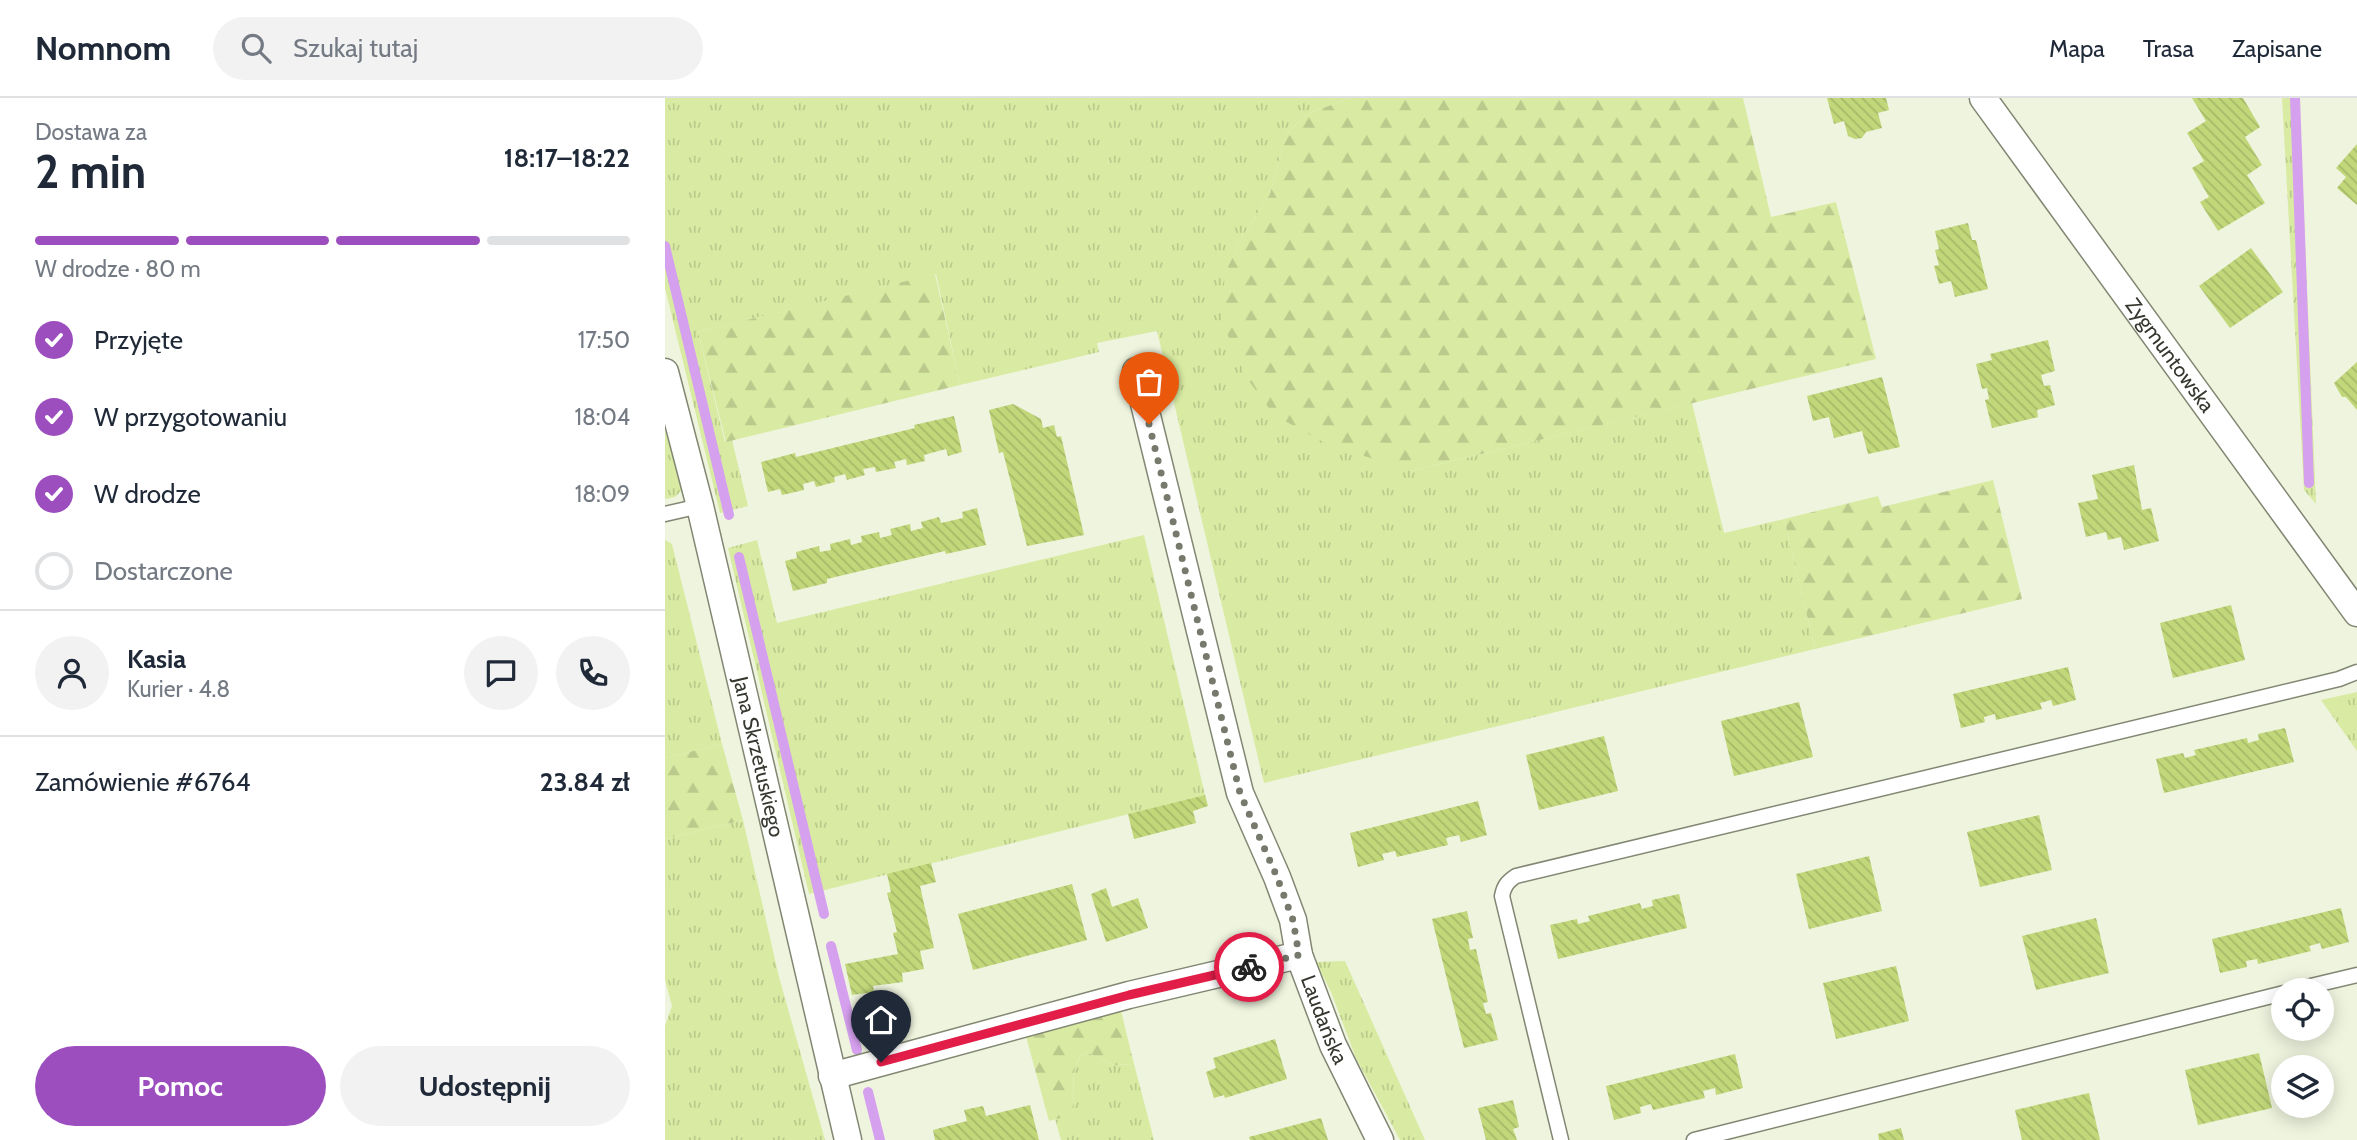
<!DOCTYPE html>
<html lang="pl">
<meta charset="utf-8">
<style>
body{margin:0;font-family:Cabin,sans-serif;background:#f2f2f3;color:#1f2937;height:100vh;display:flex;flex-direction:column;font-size:26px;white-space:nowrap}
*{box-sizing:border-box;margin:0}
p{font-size:23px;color:#747a83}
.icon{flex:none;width:38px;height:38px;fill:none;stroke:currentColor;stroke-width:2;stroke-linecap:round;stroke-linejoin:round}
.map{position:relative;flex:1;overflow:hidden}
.panel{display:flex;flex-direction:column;background:#fff;width:665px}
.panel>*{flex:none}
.fabs{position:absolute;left:1606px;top:880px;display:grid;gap:14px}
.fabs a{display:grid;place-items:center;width:63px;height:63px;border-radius:50%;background:#fff;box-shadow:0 4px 18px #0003;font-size:35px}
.pin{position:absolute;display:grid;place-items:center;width:60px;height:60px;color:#fff;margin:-72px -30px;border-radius:50% 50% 50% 0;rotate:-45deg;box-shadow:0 0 7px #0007}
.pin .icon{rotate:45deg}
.courier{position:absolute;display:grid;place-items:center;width:70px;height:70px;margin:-35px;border:5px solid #e11d48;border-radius:50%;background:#fff;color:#222;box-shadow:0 2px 9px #0007}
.head em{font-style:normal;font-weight:700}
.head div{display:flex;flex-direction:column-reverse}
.head{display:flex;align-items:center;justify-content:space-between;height:119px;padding:0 35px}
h1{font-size:46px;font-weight:700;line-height:52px}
.bar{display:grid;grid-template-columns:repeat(4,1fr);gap:10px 7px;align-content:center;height:84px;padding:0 35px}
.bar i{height:9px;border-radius:5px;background:#e0e1e3}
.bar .active{background:#9d4ebe}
.bar p{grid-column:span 4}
.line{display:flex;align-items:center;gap:18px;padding:0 35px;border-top:2px solid #e0e1e3}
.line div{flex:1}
.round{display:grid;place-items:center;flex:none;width:74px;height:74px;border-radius:37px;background:#f2f2f3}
ol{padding:0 35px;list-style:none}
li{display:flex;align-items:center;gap:21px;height:77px}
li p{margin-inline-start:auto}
li .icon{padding:7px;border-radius:50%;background:#9d4ebe;color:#fff;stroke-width:4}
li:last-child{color:#747a83}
li i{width:38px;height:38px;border:4px solid #e0e1e3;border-radius:50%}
.cta{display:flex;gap:14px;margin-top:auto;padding:14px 35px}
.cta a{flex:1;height:80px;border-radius:42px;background:#9d4ebe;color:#fff;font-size:28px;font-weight:700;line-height:80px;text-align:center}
.cta a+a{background:#f2f2f3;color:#1f2937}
header{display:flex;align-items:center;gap:42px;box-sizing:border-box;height:98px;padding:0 35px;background:#fff;border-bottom:2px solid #e0e1e3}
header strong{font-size:33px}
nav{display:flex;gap:38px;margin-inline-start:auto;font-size:24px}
.search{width:490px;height:63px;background:#f2f2f3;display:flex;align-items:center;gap:18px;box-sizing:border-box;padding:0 24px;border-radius:38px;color:#747a83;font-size:26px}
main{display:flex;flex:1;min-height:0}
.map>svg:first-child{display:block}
.grass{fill:url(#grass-tufts)}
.forest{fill:url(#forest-firs)}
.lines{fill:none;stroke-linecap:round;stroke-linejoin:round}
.stream{stroke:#d5a0ee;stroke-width:10}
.building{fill:url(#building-back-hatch)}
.lane-casing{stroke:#828773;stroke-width:17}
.street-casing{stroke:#828773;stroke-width:29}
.lane{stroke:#fff;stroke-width:14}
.street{stroke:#fff;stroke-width:26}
.done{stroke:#767a6c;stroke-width:7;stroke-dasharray:0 12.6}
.route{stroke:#e11d48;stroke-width:9}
.labels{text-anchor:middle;stroke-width:5;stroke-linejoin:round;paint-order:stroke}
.street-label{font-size:21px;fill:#35382f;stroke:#eef4de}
</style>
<header>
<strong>Nomnom</strong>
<div class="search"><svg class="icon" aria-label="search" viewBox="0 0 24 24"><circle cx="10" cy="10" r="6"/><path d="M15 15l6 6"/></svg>Szukaj tutaj</div>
<nav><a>Mapa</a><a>Trasa</a><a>Zapisane</a></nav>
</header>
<main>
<section class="panel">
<div class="head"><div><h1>2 min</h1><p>Dostawa za</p></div><em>18:17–18:22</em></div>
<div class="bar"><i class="active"></i><i class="active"></i><i class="active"></i><i></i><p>W drodze · 80 m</p></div>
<ol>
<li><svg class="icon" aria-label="check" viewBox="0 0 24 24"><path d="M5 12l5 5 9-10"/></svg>Przyjęte<p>17:50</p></li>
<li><svg class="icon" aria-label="check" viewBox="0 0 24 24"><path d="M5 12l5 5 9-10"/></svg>W przygotowaniu<p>18:04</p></li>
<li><svg class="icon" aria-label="check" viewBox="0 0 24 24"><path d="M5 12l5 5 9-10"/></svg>W drodze<p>18:09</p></li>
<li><i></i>Dostarczone</li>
</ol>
<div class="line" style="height:126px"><a class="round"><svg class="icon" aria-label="person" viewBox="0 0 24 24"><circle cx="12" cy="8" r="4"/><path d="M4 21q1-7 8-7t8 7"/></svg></a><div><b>Kasia</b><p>Kurier · 4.8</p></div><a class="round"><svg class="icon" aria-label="chat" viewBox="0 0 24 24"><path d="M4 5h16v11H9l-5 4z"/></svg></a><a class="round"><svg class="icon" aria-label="phone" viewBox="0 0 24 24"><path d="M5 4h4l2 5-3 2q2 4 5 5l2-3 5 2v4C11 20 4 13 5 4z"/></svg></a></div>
<div class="line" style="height:91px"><div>Zamówienie #6764</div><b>23.84 zł</b></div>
<div class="cta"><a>Pomoc</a><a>Udostępnij</a></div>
</section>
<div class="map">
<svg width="1692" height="1042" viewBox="0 0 1692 1042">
<defs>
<pattern id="grass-tufts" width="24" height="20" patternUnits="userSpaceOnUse" patternTransform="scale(1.75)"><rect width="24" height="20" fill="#d9eba2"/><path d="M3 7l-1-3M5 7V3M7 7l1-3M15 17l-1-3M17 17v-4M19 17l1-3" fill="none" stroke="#bbca8c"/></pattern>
<pattern id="forest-firs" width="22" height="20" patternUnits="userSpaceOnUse" patternTransform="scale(1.75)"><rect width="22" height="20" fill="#d9eba2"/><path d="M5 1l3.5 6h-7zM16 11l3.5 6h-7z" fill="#bbca8c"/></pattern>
<pattern id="building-back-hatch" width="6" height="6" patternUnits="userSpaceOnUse" patternTransform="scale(1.75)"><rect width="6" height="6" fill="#c1d779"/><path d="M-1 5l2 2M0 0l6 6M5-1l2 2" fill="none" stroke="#a6b969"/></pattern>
</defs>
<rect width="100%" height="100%" fill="#eef4de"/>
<g class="grass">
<polygon points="0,0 685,0 642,16 621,36 605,96 579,136 560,175 746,373 1027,305 1059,435 1119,421 1150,551 599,685 492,233 432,245 434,254 295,287 271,176 33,234 60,344 67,342 83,408 55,415 0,190"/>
<polygon points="1617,0 1634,0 1651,406 1639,392"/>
<polygon points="0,298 17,392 10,399 0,401"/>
<polygon points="479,437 540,697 144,796 63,450 92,442 112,525"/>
<polygon points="0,442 7,446 57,646 0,660"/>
<polygon points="1692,594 1692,653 1656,602"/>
<polygon points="78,722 114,879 160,1042 0,1042 0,928 7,908 0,882 0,741"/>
<polygon points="680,863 760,1042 735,1042 691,960 666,894 651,864"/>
<path d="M421,954L449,967L469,966L489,1042H396L390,1021L407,1016C412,998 402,966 421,954Z"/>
</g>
<g class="forest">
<polygon points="685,0 1078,0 1106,119 1171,104 1211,261 746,373 662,346 609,317 581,279 556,222 560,175 579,136 605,96 621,36 642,16"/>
<polygon points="270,176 295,287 61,344 33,234"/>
<polygon points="1328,382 1357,501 1150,551 1119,421 1213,398 1217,409"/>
<polygon points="57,646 78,722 0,741 0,660"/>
<path d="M454,905L469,966L449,967L421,954C402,965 412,998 407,1017L384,1023L359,931Z"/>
</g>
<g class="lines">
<g class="stream">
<polyline points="1630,0 1644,385"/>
<polyline points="0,148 64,417"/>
<polyline points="74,459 159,816"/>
<polyline points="166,848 192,952"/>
<polyline points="203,994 215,1042"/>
</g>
</g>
<g class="building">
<polygon points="1162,0 1221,0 1224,12 1213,15 1217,30 1201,34 1197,40 1190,41 1183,38 1179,23 1169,26"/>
<polygon points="1527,0 1578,0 1595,29 1580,39 1597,67 1582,77 1600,105 1553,133 1535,104 1544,99 1527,70 1539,63 1522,35 1541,23"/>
<polygon points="1692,46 1692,107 1672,90 1681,79 1671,70"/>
<polygon points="1303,125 1307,142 1311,142 1323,191 1290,199 1286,183 1274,186 1269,168 1274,167 1270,152 1274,151 1270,133"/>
<polygon points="1586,150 1618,194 1565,230 1534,188"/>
<polygon points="1383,242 1390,273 1376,277 1379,288 1385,287 1390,307 1372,312 1373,319 1327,330 1320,302 1324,301 1322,290 1317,291 1311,266 1327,262 1325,256"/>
<polygon points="1692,264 1692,312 1681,299 1677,299 1669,285"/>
<polygon points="1217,279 1235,349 1203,356 1197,333 1169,340 1164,319 1148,323 1142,298"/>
<polygon points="348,306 376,321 378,330 389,327 392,339 396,338 419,437 362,448 338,354 334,355 324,312"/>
<polygon points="289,318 297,354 283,358 281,351 259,357 260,363 242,367 241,361 229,364 231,370 211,374 210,369 198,371 200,377 182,382 180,376 169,379 170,384 151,389 149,383 138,386 139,392 117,397 115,391 103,394 96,364 130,355 131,359 250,330 249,327"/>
<polygon points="1469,367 1477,412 1486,410 1494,443 1459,452 1456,439 1443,442 1441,434 1421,439 1413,405 1433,401 1427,377"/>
<polygon points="312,410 321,447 281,456 280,453 162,481 162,485 128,493 120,463 132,460 131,454 154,448 155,454 166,452 165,446 185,441 186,447 197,444 196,438 214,434 215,440 227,437 225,431 245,426 246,433 258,430 256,424 274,419 276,425 298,420 297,414"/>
<polygon points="1566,507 1580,562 1508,580 1495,525"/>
<polygon points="1403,569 1411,602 1388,608 1386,602 1375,605 1377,611 1331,622 1330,616 1319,619 1320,624 1296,630 1288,596"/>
<polygon points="1134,604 1148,659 1069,678 1056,623"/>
<polygon points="1620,630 1629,664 1499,695 1491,661 1518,655 1520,660 1531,657 1529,652 1582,640 1583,645 1594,642 1593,636"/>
<polygon points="939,638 953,693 874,712 861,657"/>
<polygon points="540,697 543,708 528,713 531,725 469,741 463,716"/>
<polygon points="813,703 822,737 796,744 794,737 781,740 783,747 732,759 730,753 717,756 719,762 693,769 685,735"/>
<polygon points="1374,717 1387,772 1315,789 1302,734"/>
<polygon points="1204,758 1217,813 1144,831 1131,776"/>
<polygon points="266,765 271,784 255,788 269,850 255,853 259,871 237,875 238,884 208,888 209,894 187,897 180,866 233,856 228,835 232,834 222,795 226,794 222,776"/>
<polygon points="407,786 422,842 308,872 293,816"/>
<polygon points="441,790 447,809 473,800 483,830 441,844 426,796"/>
<polygon points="1014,796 1022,830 893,861 885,827 912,821 913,826 925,823 923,818 975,805 977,811 988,808 987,802"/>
<polygon points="1676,810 1684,844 1657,851 1655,845 1644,848 1646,853 1593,866 1592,861 1581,863 1582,869 1555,875 1547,841"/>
<polygon points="802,813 808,840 803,841 805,852 811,851 823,904 818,905 821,916 826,915 833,942 799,950 767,821"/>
<polygon points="1431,820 1444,875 1371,892 1357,838"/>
<polygon points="1231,868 1244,923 1171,941 1158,885"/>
<polygon points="610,941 622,981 560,1000 559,997 549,1000 541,974 551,970 548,960"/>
<polygon points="1594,955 1607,1010 1533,1027 1520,972"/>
<polygon points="1070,956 1078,990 1051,997 1050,990 1038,993 1040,1000 988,1012 986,1006 975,1009 976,1015 949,1022 941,988"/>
<polygon points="1424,995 1435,1042 1357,1042 1350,1012"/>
<polygon points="848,1002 854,1029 848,1031 852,1042 821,1042 813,1010"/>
<polygon points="365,1007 374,1042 270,1042 268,1032 302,1023 299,1012 318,1008 321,1018"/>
<polygon points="656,1020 663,1042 585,1042 584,1039"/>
<polygon points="1236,1030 1239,1042 1214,1042 1213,1036"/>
</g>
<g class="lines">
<g class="lane-casing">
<g id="lane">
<polyline points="0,416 35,408"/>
<polyline points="1629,892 1692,877"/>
<path d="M896,1042L837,798C839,788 842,784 851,778L1674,581L1692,574"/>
<polyline points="1029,1042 1619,895"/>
</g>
</g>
<g class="street-casing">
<g id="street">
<path id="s1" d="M1318,0L1692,515"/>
<path id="s2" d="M471,273L575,695L612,779L628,822L634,857L668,947L715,1042"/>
<path id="s3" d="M0,274L35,408L183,1042"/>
<polyline points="167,978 464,897 634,857"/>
</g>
</g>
<use href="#lane" class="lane"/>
<use href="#street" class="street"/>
</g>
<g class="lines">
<polyline class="done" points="484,326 575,695 612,779 628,822 634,857 584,869"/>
<polyline class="route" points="216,964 464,897 584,869"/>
</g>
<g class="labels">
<g class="street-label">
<text dy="7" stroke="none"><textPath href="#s1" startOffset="318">Zygmuntowska</textPath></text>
<text dy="7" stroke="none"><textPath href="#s3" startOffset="396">Jana Skrzetuskiego</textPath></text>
<text dy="7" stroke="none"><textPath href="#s2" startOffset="677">Laudańska</textPath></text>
</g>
</g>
</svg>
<div class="fabs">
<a><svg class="icon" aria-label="locate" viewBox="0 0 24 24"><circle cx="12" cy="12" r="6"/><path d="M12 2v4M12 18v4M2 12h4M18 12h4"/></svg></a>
<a><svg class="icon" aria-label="layers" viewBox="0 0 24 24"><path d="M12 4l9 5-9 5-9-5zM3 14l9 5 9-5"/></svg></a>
</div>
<div class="pin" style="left:484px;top:326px;background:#ea580c"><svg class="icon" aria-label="bag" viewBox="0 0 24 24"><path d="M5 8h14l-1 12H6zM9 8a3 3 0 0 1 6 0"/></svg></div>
<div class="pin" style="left:216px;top:964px;background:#1f2937"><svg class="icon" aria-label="home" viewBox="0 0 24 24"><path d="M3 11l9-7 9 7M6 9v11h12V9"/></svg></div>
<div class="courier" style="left:584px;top:869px"><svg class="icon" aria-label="bike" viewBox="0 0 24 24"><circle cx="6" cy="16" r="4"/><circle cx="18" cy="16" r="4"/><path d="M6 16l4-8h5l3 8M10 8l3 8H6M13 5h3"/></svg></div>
</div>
</main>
